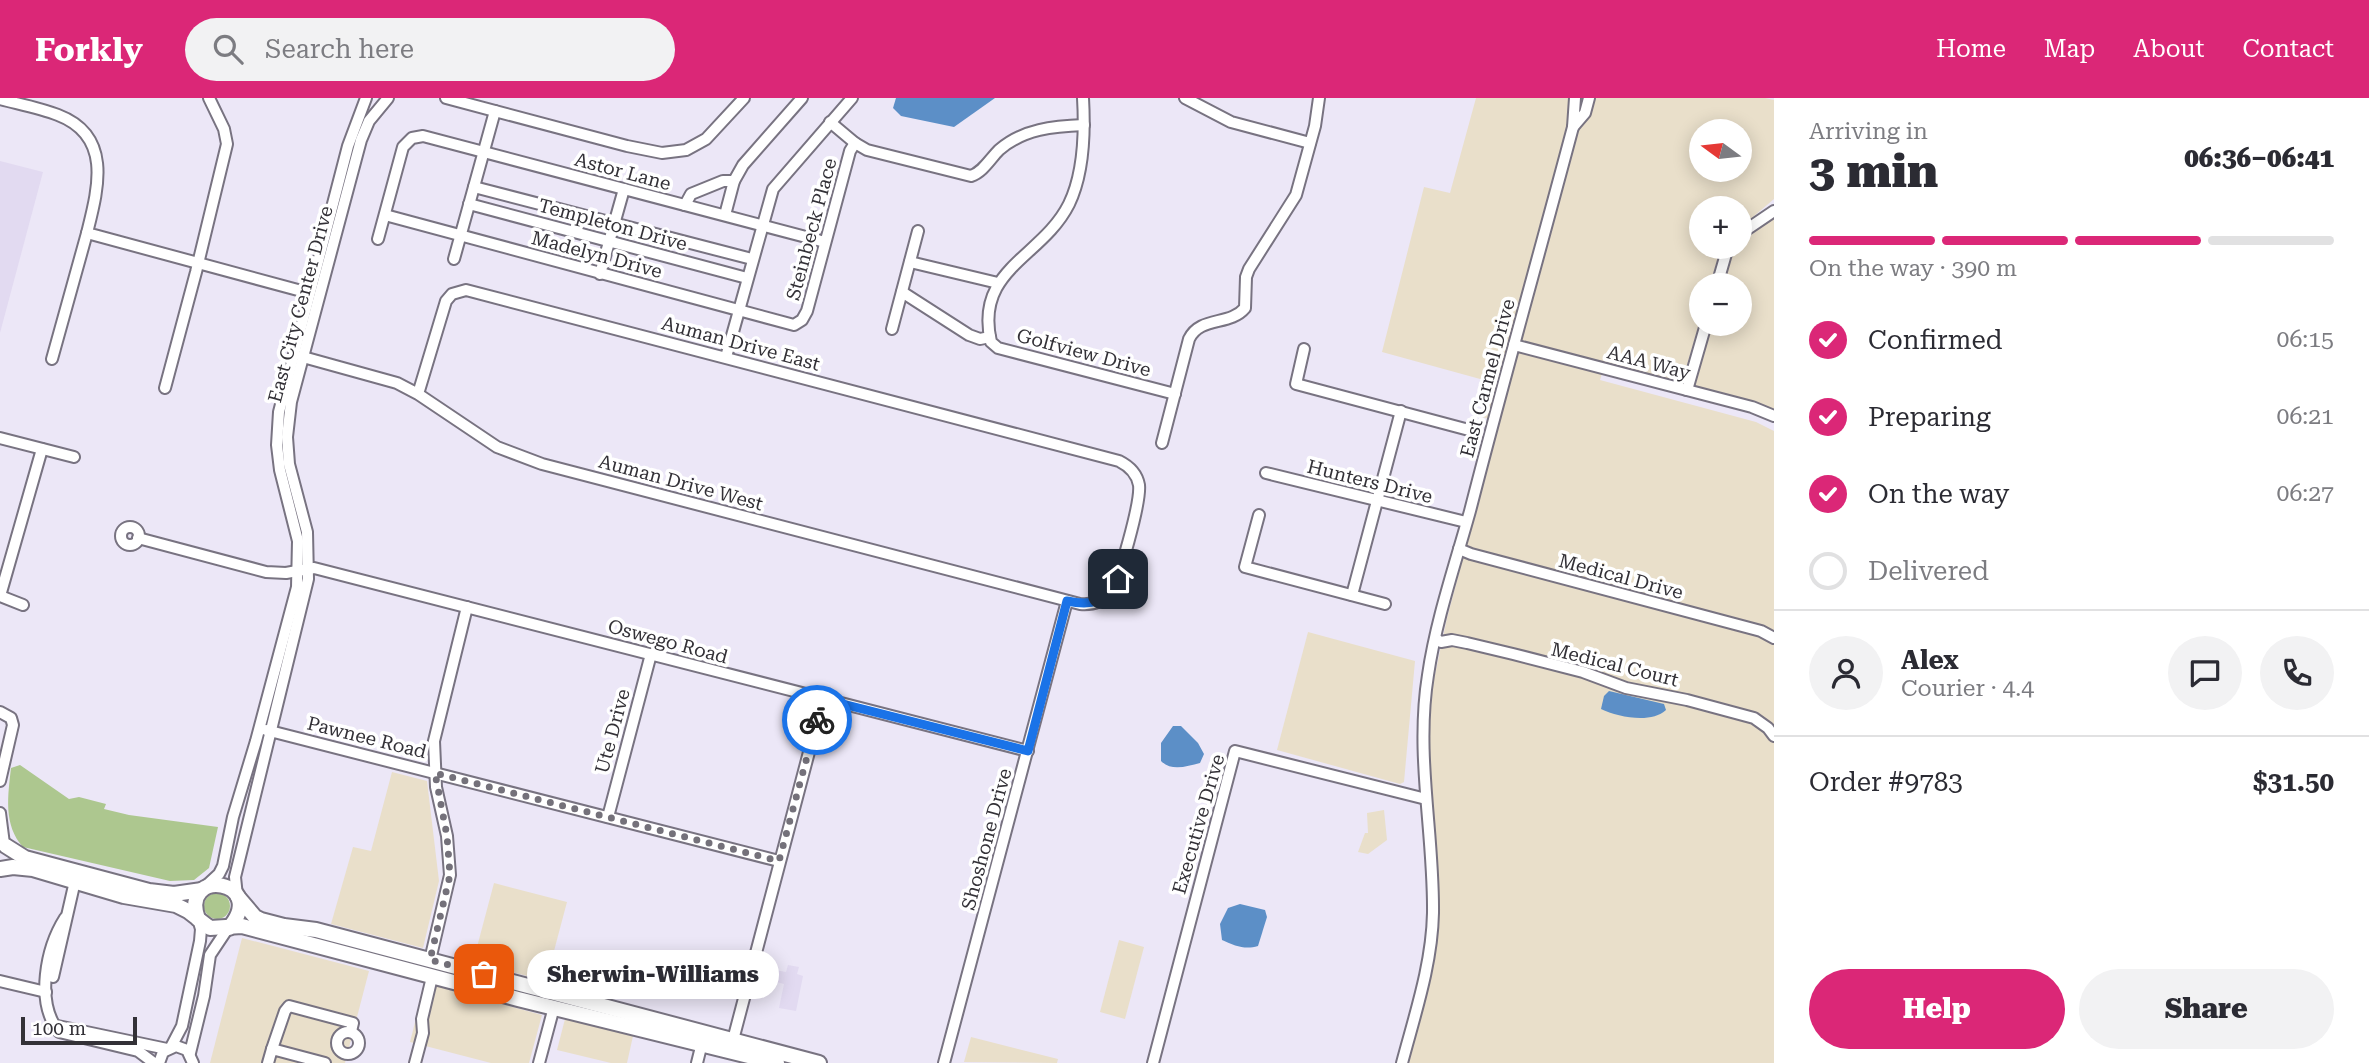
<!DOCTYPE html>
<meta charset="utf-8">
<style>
body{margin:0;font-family:"Roboto Serif",serif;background:#f2f2f3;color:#2b2b33;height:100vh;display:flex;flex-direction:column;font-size:26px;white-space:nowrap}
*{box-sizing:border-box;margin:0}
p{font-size:23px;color:#7c7c81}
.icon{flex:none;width:38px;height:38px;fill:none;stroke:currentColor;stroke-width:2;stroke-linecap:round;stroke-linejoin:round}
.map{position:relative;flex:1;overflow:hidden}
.details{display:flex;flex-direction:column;background:#fff;width:595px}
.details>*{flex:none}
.needle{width:46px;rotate:285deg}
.buttons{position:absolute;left:1689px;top:21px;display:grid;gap:14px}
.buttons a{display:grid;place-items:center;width:63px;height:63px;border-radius:50%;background:#fff;box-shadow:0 4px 18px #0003;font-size:35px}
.scale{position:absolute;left:21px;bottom:18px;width:116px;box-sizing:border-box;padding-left:7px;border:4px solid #333137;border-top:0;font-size:19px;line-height:24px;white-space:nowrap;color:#333137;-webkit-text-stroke:5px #fff;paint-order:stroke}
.pin{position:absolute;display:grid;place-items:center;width:60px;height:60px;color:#fff;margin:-30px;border-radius:14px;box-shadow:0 4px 10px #0006}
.courier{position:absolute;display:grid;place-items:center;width:70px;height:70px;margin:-35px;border:5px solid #1a73e8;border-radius:50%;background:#fff;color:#222;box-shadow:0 2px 9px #0007}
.bubble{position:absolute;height:49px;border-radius:24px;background:#fff;box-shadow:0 4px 18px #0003;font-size:23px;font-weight:800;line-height:49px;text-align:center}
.summary em{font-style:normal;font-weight:800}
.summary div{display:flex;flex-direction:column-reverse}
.summary{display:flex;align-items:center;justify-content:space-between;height:119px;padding:0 35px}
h1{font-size:46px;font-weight:800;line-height:52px}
.bar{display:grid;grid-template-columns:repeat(4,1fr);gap:10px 7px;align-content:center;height:84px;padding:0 35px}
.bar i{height:9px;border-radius:5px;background:#e1e1e2}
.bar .on{background:#db2777}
.bar p{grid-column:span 4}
.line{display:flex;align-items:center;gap:18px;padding:0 35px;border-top:2px solid #e1e1e2}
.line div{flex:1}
.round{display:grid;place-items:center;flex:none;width:74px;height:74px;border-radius:37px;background:#f2f2f3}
ol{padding:0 35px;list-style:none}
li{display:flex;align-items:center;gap:21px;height:77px}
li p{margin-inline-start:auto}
li .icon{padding:7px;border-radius:50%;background:#db2777;color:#fff;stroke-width:4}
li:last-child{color:#7c7c81}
li i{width:38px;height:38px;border:4px solid #e1e1e2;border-radius:50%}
.cta{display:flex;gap:14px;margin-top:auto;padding:14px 35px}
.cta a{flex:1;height:80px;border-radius:42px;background:#db2777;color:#fff;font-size:28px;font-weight:800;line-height:80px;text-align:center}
.cta a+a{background:#f2f2f3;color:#2b2b33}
header{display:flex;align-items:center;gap:42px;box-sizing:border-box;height:98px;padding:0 35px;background:#db2777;color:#fff}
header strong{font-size:33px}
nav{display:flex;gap:38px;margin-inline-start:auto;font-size:24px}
.search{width:490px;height:63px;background:#f2f2f3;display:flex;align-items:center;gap:18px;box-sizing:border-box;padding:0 24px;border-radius:38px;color:#7c7c81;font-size:26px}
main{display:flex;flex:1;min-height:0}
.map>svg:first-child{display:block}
.commercial{fill:#e9dfca;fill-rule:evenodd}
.built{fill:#e2daf1}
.green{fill:#adc78f}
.water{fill:#5c8fc7}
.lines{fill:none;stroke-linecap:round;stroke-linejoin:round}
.minor-casing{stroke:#787381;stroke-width:14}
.major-casing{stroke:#787381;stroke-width:18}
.minor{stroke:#fff;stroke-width:10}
.major{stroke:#fff;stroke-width:14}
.done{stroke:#74717a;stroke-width:7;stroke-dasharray:0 12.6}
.route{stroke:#1a73e8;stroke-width:9}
.labels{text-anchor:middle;stroke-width:7;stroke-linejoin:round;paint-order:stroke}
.street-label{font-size:19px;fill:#333137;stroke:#fff}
</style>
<header>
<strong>Forkly</strong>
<div class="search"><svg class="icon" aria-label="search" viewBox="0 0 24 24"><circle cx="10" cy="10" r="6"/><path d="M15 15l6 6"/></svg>Search here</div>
<nav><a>Home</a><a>Map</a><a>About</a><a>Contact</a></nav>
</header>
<main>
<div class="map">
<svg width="1774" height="965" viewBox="0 0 1774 965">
<rect width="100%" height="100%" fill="#ece7f7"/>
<g class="commercial">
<path d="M1476,0H1765L1774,2V101L1740,130V110H1701V149H1721L1710,187H1701V219L1682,285L1605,266L1600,282L1756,324L1774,333V965H1409L1435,854L1439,818L1431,703L1428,624L1434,581L1447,520L1499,324L1482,319L1491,284L1382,254L1424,89L1450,95ZM1701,33H1740V72H1701Z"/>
<polygon points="1774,118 1774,314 1695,288 1712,226 1740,226 1740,187 1723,187 1733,151 1740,149 1740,146"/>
<polygon points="1308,534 1415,563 1404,684 1400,686 1277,652"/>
<polygon points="392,674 427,683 439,783 423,850 331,826 353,749 371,753"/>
<polygon points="1384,712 1387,742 1368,756 1358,754 1365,735 1368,735 1367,715"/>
<polygon points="494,785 567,804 546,883 473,864"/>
<polygon points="242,840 369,873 345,965 210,965"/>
<polygon points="1119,842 1144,849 1125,921 1100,914"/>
<polygon points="425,885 542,917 529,965 491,965 410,944"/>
<polygon points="565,921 633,938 627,965 611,965 557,952"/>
<polygon points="971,939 1058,961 1057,965 964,964"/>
</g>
<g class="built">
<polygon points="0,63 43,74 0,235"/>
<polygon points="788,867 799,869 797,876 803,878 796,913 779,910 784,886 773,883 775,872 786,874"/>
</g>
<g class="green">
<path d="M20,667L69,701L79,699L106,706L104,711L129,717L218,729L209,770L194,782L170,783L23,749C3,727 8,697 11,670Z"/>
<circle cx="217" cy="808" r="13"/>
</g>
<g class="water">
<polygon points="896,0 995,0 954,29 901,18 893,10"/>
<path d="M1609,593L1664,606L1666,612C1651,626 1618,619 1601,611L1604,598Z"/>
<path d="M1173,628H1181L1198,645L1204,656L1200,665C1187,668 1172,674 1161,663V645Z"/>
<path d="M1240,806L1265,812L1267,819L1258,848C1245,852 1235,848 1222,842L1220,826L1228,810Z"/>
</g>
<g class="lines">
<g class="minor-casing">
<g id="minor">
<polyline points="446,0 627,48 662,55 686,52 706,41 744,0"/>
<path d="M1083,0C1085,34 1084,75 1069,106C1042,160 974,171 991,244L998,250L1175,296"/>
<polyline points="1185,0 1231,24 1310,45"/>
<path d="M0,1C19,6 40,10 58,17C113,38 98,91 87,135L309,195"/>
<path d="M830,24L855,45L867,52L971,78C983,74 990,61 999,52C1023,31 1054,28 1084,27"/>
<polyline points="1573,29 1585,15 1589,0"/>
<polyline points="474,89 752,161"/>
<polyline points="469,106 747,180"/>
<polyline points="685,107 691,96 723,83 734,83"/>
<polyline points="385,117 794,227 802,222 807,213 850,53 855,45"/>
<polyline points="725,117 734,83 743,67 802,0"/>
<polyline points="1740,136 1774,113"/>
<polyline points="378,141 403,49 412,40 423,38 825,144"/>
<polyline points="454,161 495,13"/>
<polyline points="910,164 998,185"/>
<polyline points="600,176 624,91"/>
<polyline points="1717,187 1728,149"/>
<polyline points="902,194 969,237 980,241 990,239"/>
<polyline points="892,231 918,133"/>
<polyline points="1514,247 1752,309 1774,318"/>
<polyline points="1304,251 1296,286 1469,332"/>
<path d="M303,259L397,285L418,296L497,349L542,366L1080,506C1091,507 1101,505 1109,496C1119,485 1141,403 1139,387C1137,376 1129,368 1119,363L466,192L452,196L446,203L418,296"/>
<polyline points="726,259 773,91 852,0"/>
<polyline points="52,261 87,135"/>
<polyline points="165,290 196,174 227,46 224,31 209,0"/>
<polyline points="1687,292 1706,226"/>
<polyline points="0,340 74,359"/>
<path d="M1162,345L1189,241C1200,218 1230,228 1245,210L1246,179L1249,171L1296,97L1315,28L1319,0"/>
<polyline points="1266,375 1466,424"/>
<polyline points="1259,417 1245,469 1385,506"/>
<circle cx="130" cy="438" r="9"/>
<polyline points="138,440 266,474 286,475 314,470 1028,653"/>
<polyline points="1459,451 1471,456 1761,533 1774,540"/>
<polyline points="1352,497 1401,313"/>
<polyline points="0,498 42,351"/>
<polyline points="0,498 23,507"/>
<polyline points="1436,541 1441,544 1452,542 1467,545 1513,556 1583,574 1626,590 1687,602 1754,620 1768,630 1774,638"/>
<polyline points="0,614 11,620 13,627 0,683"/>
<polyline points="266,632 779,763"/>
<polyline points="0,715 4,746"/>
<polyline points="608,719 651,556"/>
<polyline points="206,788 219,776 223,768 233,719 256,643 297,489 298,443 280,372 277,347 279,314 348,48 366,0"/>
<polyline points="237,798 235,779 308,481 307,434 289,366 287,339 291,304 361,42 369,23 388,0"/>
<path d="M65,820C46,850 35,904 59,934L138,953L154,965"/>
<polyline points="430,862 450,777 447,738 436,689 434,643 467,509"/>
<polyline points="53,879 75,783"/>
<polyline points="0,883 46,894"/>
<polyline points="53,927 167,951"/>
<circle cx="348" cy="945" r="11"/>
<polyline points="733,942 823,601"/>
<polyline points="171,949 182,928 200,843 201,831 198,821"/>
<polyline points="272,951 285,913 289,908 353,925 351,933"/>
<polyline points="190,955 204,898 210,857 228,830"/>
<polyline points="159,965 163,954 176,948 187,952 193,965"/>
<polyline points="268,965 272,951 325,965"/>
<polyline points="415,965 423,935 422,921 432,879"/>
<polyline points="539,965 554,909"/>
<polyline points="697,965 702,945"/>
<polyline points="944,965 1067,503"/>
<polyline points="1153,965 1235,653 1426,701"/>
<path d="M1402,965C1415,916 1432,866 1433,815C1434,735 1415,657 1428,577C1436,522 1455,467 1470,413C1503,284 1539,157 1573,29L1575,0"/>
</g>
</g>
<g class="major-casing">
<g id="major">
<polyline points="6,748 25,760 149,793 174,796 202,792"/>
<polyline points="0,771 13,769 33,771 124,798 176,807 188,813 210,830 242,828 518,901 777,965"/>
<polyline points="238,799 255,819 261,822 284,828 316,832 819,965"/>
<path d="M198,821C179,768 270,782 229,830"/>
</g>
</g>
<use href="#minor" class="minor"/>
<use href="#major" class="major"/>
</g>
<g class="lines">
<polyline class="done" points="484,876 430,862 450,777 447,738 435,675 779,763 817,622"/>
<path class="route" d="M817,622L823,601L1028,653L1067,503C1091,508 1107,505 1118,481"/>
</g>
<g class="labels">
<g class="street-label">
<text transform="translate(623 73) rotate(15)" y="7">Astor Lane</text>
<text transform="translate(613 126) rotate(15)" y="7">Templeton Drive</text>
<text transform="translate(811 131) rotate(-75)" y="7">Steinbeck Place</text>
<text transform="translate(597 156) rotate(15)" y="7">Madelyn Drive</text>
<text transform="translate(300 206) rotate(-75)" y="7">East City Center Drive</text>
<text transform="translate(741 245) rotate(15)" y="7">Auman Drive East</text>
<text transform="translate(1084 254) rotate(15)" y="7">Golfview Drive</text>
<text transform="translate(1649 264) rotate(15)" y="7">AAA Way</text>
<text transform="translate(1487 280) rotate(-75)" y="7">East Carmel Drive</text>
<text transform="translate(1370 383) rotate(14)" y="7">Hunters Drive</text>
<text transform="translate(681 384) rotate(15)" y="7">Auman Drive West</text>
<text transform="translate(1621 478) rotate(15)" y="7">Medical Drive</text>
<text transform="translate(668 543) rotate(15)" y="7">Oswego Road</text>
<text transform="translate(1615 566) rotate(14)" y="7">Medical Court</text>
<text transform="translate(612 633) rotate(-75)" y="7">Ute Drive</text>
<text transform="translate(367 639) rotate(14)" y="7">Pawnee Road</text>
<text transform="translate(1198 726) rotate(-74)" y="7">Executive Drive</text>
<text transform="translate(986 741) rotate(-75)" y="7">Shoshone Drive</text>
</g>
</g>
</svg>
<div class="buttons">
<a><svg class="needle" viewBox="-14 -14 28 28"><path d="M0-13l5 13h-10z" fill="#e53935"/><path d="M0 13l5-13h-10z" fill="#7c7c81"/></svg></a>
<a>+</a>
<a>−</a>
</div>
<div class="scale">100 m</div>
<div class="pin" style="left:484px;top:876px;background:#ea580c"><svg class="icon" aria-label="bag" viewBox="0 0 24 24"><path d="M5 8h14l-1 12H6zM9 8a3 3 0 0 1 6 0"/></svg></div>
<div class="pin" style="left:1118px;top:481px;background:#1f2937"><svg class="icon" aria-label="home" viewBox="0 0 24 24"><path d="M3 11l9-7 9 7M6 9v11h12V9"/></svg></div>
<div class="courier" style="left:817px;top:622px"><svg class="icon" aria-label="bike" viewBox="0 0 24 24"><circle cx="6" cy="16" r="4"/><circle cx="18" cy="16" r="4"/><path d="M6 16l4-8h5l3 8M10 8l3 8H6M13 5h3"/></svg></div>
<div class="bubble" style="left:527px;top:852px;width:252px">Sherwin-Williams</div>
</div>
<section class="details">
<div class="summary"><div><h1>3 min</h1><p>Arriving in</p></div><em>06:36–06:41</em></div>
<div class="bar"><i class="on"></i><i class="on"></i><i class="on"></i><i></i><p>On the way · 390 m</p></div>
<ol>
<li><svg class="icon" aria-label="check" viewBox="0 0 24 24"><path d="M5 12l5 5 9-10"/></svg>Confirmed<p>06:15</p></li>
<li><svg class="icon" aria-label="check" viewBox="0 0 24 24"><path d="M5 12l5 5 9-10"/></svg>Preparing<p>06:21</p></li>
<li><svg class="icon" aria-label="check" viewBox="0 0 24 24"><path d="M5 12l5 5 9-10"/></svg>On the way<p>06:27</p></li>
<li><i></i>Delivered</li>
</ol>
<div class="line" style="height:126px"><a class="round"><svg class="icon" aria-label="person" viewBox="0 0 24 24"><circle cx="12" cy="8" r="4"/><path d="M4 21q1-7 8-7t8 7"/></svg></a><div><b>Alex</b><p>Courier · 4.4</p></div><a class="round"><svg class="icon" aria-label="chat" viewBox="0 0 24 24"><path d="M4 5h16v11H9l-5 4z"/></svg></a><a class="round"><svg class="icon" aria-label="phone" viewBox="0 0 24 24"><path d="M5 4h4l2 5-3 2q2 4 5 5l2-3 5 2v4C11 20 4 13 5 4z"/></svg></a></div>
<div class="line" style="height:91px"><div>Order #9783</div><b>$31.50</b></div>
<div class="cta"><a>Help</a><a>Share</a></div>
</section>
</main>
